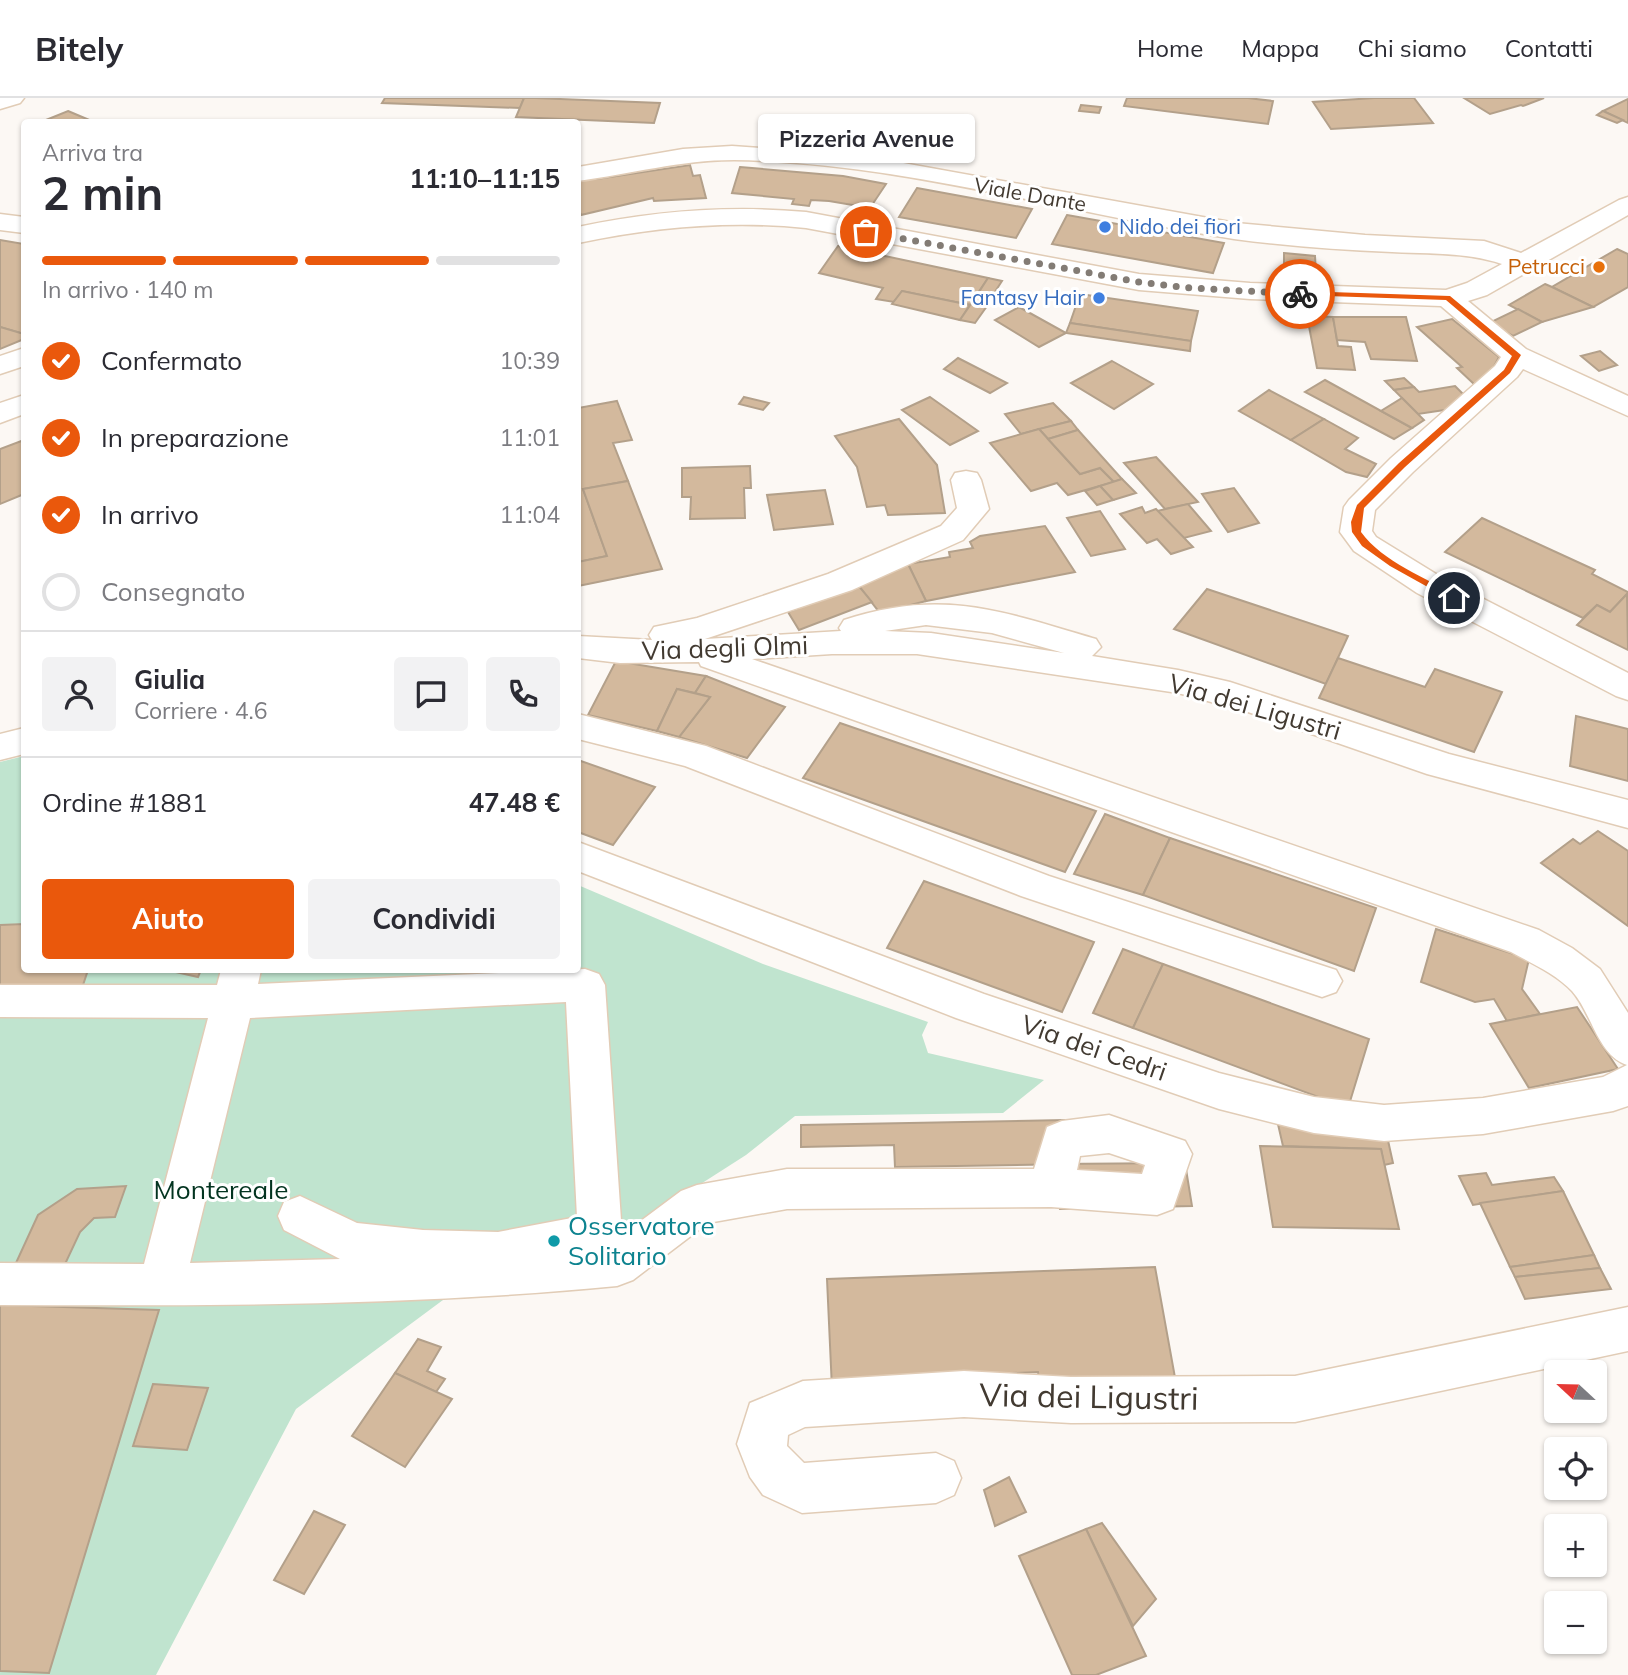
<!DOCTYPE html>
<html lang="it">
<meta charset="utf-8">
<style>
body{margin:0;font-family:Mulish,sans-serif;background:#f2f2f3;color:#2b2b33;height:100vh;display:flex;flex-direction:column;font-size:26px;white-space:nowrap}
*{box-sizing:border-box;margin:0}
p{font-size:23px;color:#7c7c81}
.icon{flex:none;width:38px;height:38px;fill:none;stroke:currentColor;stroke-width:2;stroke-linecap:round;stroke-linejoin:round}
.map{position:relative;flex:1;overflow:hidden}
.details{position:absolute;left:21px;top:21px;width:560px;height:854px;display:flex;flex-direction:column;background:#fff;border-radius:7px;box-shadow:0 2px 5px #0004}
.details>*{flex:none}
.needle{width:46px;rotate:292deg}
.fabs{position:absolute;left:1544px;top:1262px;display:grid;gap:14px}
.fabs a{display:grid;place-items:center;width:63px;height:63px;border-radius:7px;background:#fff;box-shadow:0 2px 5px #0004;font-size:35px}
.pin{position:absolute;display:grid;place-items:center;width:60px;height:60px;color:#fff;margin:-30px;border:4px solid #fff;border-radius:50%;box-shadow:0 2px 7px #0007}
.courier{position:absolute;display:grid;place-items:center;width:70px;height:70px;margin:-35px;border:5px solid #ea580c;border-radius:50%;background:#fff;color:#222;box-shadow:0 2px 9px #0007}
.bubble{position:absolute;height:49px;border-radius:7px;background:#fff;box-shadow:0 2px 5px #0004;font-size:23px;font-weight:700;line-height:49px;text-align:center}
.overview em{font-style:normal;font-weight:700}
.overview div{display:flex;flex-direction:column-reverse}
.overview{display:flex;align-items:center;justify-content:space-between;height:119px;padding:0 21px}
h1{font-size:46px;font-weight:700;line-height:52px}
.bar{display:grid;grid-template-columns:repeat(4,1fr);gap:10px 7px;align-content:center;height:84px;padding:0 21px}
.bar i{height:9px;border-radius:5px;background:#e1e1e2}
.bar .on{background:#ea580c}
.bar p{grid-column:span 4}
.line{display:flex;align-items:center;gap:18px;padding:0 21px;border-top:2px solid #e1e1e2}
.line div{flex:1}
.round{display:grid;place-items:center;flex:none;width:74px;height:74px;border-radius:7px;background:#f2f2f3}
ol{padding:0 21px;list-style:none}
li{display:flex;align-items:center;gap:21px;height:77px}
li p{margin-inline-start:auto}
li .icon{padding:7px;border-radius:50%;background:#ea580c;color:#fff;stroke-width:4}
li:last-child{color:#7c7c81}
li i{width:38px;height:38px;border:4px solid #e1e1e2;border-radius:50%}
.cta{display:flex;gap:14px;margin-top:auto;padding:14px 21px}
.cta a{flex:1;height:80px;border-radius:7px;background:#ea580c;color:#fff;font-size:28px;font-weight:700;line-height:80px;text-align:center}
.cta a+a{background:#f2f2f3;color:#2b2b33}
header{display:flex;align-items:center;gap:42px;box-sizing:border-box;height:98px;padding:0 35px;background:#fff;border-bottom:2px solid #e1e1e2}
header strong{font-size:33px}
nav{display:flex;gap:38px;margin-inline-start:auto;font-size:24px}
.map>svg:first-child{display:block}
.green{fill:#c0e4cf}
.building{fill:#d3b99d;stroke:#b3a08a;stroke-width:2}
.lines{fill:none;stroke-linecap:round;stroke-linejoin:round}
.minor-casing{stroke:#e1ccb6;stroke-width:3}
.minor{fill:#fff;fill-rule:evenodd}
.route{fill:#ea580c}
.done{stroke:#837c75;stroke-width:7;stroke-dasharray:0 12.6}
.shop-dot{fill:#3f7fe0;stroke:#fff;stroke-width:2.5}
.food-dot{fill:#e8710a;stroke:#fff;stroke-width:2.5}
.culture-dot{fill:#0f9aa8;stroke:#fff;stroke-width:2.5}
.labels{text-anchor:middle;stroke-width:6;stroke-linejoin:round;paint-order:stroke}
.far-street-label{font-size:21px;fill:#423a31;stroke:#fff}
.far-shop-label{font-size:21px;fill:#366cbe;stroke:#fff;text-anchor:start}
.far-food-label{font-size:21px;fill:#c56008;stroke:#fff;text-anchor:end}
.street-label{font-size:26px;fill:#423a31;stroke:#fff}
.park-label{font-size:26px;fill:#033420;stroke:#fff}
.culture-label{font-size:26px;fill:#0d838f;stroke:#fff;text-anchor:start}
.near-street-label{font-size:32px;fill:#423a31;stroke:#fff}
</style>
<header>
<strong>Bitely</strong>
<nav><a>Home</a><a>Mappa</a><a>Chi siamo</a><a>Contatti</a></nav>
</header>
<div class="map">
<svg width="1628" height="1577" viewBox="0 0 1628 1577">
<rect width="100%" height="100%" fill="#fcf8f4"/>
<polygon class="green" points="24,658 24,872 578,872 578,787 763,866 928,924 922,937 928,955 1044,982 1003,1015 795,1018 746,1057 607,1146 443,1202 296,1311 156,1577 0,1577 0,664"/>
<g class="building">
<polygon points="385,0 524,0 520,10 382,5"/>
<polygon points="524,0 535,0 660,5 654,25 516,19"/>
<polygon points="1127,0 1248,0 1273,3 1268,26 1124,8"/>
<polygon points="1374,0 1414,0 1433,25 1331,31 1313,4"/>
<polygon points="1464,0 1544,0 1523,8 1521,7 1490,16"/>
<polygon points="1628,1 1628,25 1603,13"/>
<polygon points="1081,7 1101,9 1099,15 1079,13"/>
<polygon points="68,13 94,24 41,24"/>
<polygon points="1603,13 1623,22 1617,25 1597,17"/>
<polygon points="690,67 693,78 700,77 706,100 654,103 653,100 581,117 578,110 578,82 595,79 597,81"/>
<polygon points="740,69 843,78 886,86 870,110 829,103 811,102 809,108 792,106 794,101 732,95"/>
<polygon points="917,90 1032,111 1016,140 899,119"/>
<polygon points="1067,117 1224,145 1213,175 1052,146"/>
<polygon points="0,142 24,146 24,236 0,229"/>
<polygon points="838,148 988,180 970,207 902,193 894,204 876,201 883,190 819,175"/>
<polygon points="1617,151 1628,156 1628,189 1593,209 1552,189"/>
<polygon points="1284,155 1315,158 1316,176 1284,173"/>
<polygon points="988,180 1002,183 991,200 977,197"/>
<polygon points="1545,186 1552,189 1593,209 1542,224 1509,207"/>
<polygon points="902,193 970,207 960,222 892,206"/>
<polygon points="1080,196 1198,213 1191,243 1070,225"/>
<polygon points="977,197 992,201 975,225 960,222"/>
<polygon points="1019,209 1066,235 1039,249 995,222"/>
<polygon points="1518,211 1542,224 1513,238 1489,225"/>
<polygon points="1307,218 1333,219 1338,248 1351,249 1355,272 1317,270"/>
<polygon points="1333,219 1406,219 1417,263 1371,261 1365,244 1337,242"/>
<polygon points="1452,221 1499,259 1489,278 1476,288 1457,270 1462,269 1417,229"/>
<polygon points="1070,225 1191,243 1190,253 1066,235"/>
<polygon points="0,229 24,236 24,241 0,251"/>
<polygon points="1600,253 1617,267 1599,273 1581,258"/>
<polygon points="958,260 1007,285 990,295 944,271"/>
<polygon points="1112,263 1153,286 1114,311 1071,285"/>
<polygon points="1404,280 1414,289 1394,292 1385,283"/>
<polygon points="1325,282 1412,330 1394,341 1305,294"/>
<polygon points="1455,288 1465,298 1451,311 1418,316 1394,292 1414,289 1419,294"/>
<polygon points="1269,292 1324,321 1291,342 1239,313"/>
<polygon points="744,299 769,305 763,312 739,306"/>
<polygon points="930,299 978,333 950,347 902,312"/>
<polygon points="1402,300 1424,322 1412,330 1381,313"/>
<polygon points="617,303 632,342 613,345 628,383 583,391 607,458 578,464 578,310"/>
<polygon points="1053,305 1071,323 1021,336 1005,316"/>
<polygon points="899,321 937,367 945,415 888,417 885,407 867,409 857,369 835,338"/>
<polygon points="1324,321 1358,340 1345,351 1376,366 1367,379 1346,374 1291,342"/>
<polygon points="1071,323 1078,332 1048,341 1039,331"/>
<polygon points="1039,331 1080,376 1100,370 1114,384 1068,397 1057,385 1031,393 990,345"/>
<polygon points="1078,332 1122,381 1114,384 1100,370 1080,376 1048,341"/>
<polygon points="24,342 24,396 0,406 0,351"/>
<polygon points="1156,359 1198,404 1165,411 1124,365"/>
<polygon points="750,368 751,390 744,390 745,420 690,421 691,399 682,399 682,370"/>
<polygon points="1122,381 1136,395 1113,402 1100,388"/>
<polygon points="628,383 662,471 578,488 578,464 607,458 583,391"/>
<polygon points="1100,388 1113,402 1097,407 1085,393"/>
<polygon points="1234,390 1259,425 1228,434 1202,396"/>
<polygon points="825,392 833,426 774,432 767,397"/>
<polygon points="1188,406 1211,433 1184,440 1157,413"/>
<polygon points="1142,409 1145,415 1156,411 1193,449 1171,456 1157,441 1147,445 1120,416"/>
<polygon points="1100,413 1125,451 1091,458 1067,420"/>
<polygon points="1482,420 1595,472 1592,476 1628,494 1627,496 1610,514 1597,507 1583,520 1445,454"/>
<polygon points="1045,428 1075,474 926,503 908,466 950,459 949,454 973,450 970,444 980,438"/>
<polygon points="908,466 926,503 880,515 858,487"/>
<polygon points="858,487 872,504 799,532 788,514"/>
<polygon points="1207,491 1348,538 1326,586 1174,531"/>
<polygon points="1627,496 1628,552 1577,527 1597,507 1610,514"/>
<polygon points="1338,560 1425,589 1435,571 1502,594 1474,654 1319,600"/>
<polygon points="616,563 706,578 695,595 677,591 657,633 588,617"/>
<polygon points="706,578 785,609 747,660 679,639 710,599 695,595"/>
<polygon points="677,591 710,599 679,639 657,633"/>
<polygon points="1576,618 1628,631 1628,683 1570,668"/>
<polygon points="840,625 1096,713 1065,774 803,680"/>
<polygon points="578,662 655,689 613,747 578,734"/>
<polygon points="1105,716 1170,740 1143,797 1074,776"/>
<polygon points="1598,733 1628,753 1628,828 1541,765 1573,741 1580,746"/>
<polygon points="1170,740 1376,810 1354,873 1143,797"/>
<polygon points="924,783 1094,844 1062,914 887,850"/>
<polygon points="24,826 24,872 88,872 81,893 0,893 0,827"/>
<polygon points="1436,831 1529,861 1522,891 1540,916 1507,923 1494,901 1475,904 1421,884"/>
<polygon points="1123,851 1163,866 1133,930 1093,915"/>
<polygon points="1163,866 1369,941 1348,1010 1133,930"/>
<polygon points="167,872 201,872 198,879"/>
<polygon points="1577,909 1618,971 1529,990 1490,926"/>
<polygon points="1065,1022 1072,1066 895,1069 894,1047 801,1049 801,1027"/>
<polygon points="1277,1022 1387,1038 1393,1065 1384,1067 1381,1051 1283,1048"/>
<polygon points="1260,1048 1381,1051 1399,1131 1273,1129"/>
<polygon points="1185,1065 1192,1108 1060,1111 1053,1066"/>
<polygon points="1486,1075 1492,1087 1554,1079 1563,1093 1473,1107 1459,1078"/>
<polygon points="126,1088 115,1119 94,1120 80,1134 58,1181 10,1178 38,1117 77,1091"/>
<polygon points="1563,1093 1594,1157 1510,1169 1480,1105"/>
<polygon points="1594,1157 1600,1170 1515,1179 1510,1169"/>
<polygon points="1155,1169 1176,1285 1040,1289 1038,1274 967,1277 832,1291 827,1181"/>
<polygon points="1600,1170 1611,1191 1525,1201 1515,1179"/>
<polygon points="0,1207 159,1212 49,1575 0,1573"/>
<polygon points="418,1241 441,1249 427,1273 445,1281 436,1294 395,1275"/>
<polygon points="395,1275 452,1301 405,1369 352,1338"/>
<polygon points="153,1286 208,1290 187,1352 133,1348"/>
<polygon points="1009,1379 1026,1414 995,1428 984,1392"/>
<polygon points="314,1413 345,1427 304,1496 274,1482"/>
<polygon points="1102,1425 1156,1501 1133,1528 1086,1431"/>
<polygon points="1086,1431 1146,1558 1096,1577 1072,1577 1019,1458"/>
</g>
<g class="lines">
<g class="minor-casing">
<g id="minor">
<polygon points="0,0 24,0 20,5 0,11"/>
<path d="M732,48L859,57L1236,125L1365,137L1484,143L1521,155L1619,102L1628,99V117L1487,197L1468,203L1526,251L1628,298V318L1523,271L1517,279L1413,374L1375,412L1372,433L1376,439L1441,479L1628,575V602L1616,598L1417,495L1354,453L1340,434L1344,409L1349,402L1391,360L1495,268L1501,259L1441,208L1250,201L1139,192L806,130C728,122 654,129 578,145V129C654,113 728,107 806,114L1139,176L1250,185L1446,192L1467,185L1502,166C1467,154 1429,156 1392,154C1340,152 1286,148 1234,141C1070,116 900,64 734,62C681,62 630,76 578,83V69L683,51Z"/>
<polygon points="0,116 24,119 24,135 0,132"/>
<polygon points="24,250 24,268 0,276 0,258"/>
<polygon points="24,297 24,316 0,325 0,305"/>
<path d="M966,373L977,375L981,382L989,411L963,442L852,492L705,541L841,533L839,530L844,522C941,490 1002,513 1096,541L1101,549L1092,558L1178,572L1230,584L1449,656L1628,702V730L1427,676L1248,614L1178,595L917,556H832L752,561L1539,832L1572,850L1600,871L1628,915V1008L1613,1013L1483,1036L1384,1043L1314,1035L1219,1011L956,920L578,773V744L984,896L1219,975L1314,999L1384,1007L1483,1000L1603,979L1627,967C1597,957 1592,915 1572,893C1556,876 1531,865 1511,854L701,568L699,564L620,565L578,560V538L652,542L649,537L654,529L697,520L828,476L941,428L957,410L951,382L955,375ZM926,527L992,535L1064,555L931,535L885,533Z"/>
<polygon points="578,616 706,648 1049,778 1336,872 1342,883 1336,894 1322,899 1021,798 685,668 578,641"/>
<polygon points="24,630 24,656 0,662 0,636"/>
<path d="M585,871L599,876L605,887L622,1137L681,1093L697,1087L787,1071H1034L1047,1029L1062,1023L1109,1017L1185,1043L1192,1056L1173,1111L1157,1117L1051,1109L787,1111L708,1125L633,1182L617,1188C412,1208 206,1208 0,1207V1165L144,1166L208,920L0,919V887H217L221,872H261L258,886ZM566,904L577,1119L498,1134L423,1132L357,1125L300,1098L284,1104L278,1118L284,1132L340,1161L190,1165L250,920ZM1109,1055L1145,1067L1142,1076L1077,1072L1080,1058Z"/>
<polygon points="1628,1209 1628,1253 1295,1324 1071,1325 964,1319 805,1329 788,1337 787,1348 804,1365 936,1355 954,1363 961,1380 954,1397 936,1405 802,1415 763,1397 750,1379 737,1346 750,1305 803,1283 964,1273 1071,1279 1295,1278"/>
</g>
</g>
<use href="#minor" class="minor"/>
</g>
<path class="route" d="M1300,193L1450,198L1521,257L1510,275L1405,369L1364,410L1361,434C1383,464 1426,480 1458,498V502H1451L1390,468L1362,448L1352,434L1351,424L1357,407L1399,365L1504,272L1512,258L1446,202L1297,197Z"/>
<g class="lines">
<polyline class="done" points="866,134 1139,184 1190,190 1300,196"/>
</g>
<g class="shop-dot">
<circle cx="1105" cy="129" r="7"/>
<circle cx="1099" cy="200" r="7"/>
</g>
<circle class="food-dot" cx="1599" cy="169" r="7"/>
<circle class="culture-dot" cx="554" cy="1143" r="7"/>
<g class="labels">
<g class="far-street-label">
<text transform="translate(1030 97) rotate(10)" y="7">Viale Dante</text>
</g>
<g class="far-shop-label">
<text x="1119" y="136">Nido dei fiori</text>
<text x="1085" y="207" text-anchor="end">Fantasy Hair</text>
</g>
<g class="far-food-label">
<text x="1585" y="176">Petrucci</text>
</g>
<g class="street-label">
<text transform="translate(725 550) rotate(-2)" y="9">Via degli Olmi</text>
<text transform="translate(1255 609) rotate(16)" y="9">Via dei Ligustri</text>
<text transform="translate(1094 950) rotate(19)" y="9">Via dei Cedri</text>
</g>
<g class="park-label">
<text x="221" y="1101">Montereale</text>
</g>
<g class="culture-label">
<text x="568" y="1137">Osservatore<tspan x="568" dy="30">Solitario</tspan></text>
</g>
<g class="near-street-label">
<text transform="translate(1089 1299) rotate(1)" y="11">Via dei Ligustri</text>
</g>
</g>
</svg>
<div class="fabs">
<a><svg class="needle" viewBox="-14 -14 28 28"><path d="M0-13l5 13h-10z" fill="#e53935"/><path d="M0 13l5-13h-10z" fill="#7c7c81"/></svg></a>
<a><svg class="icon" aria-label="locate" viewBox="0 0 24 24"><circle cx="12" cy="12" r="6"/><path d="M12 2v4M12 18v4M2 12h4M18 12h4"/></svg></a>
<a>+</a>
<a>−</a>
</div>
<div class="pin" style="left:866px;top:134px;background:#ea580c"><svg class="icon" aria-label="bag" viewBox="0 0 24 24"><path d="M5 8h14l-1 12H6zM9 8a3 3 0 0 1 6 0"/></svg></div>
<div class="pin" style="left:1454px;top:500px;background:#1f2937"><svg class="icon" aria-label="home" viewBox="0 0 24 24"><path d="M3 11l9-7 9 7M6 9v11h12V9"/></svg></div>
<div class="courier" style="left:1300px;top:196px"><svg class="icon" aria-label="bike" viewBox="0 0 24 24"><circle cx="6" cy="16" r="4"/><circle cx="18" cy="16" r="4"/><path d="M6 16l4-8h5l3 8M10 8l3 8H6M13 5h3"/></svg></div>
<div class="bubble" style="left:758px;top:16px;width:217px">Pizzeria Avenue</div>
<section class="details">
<div class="overview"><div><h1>2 min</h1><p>Arriva tra</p></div><em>11:10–11:15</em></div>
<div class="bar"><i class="on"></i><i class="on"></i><i class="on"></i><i></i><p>In arrivo · 140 m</p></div>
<ol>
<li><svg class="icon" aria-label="check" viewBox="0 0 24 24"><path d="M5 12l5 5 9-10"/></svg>Confermato<p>10:39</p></li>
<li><svg class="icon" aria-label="check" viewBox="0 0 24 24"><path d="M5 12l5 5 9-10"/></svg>In preparazione<p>11:01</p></li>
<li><svg class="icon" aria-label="check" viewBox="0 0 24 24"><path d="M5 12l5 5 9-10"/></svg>In arrivo<p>11:04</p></li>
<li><i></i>Consegnato</li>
</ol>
<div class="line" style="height:126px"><a class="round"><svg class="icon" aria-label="person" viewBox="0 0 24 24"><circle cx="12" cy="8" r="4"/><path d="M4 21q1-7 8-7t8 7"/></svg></a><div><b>Giulia</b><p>Corriere · 4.6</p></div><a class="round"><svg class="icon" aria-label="chat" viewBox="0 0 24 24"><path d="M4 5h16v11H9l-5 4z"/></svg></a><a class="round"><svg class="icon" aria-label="phone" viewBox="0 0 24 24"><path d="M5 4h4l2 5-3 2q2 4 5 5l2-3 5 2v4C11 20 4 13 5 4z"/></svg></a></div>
<div class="line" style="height:91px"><div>Ordine #1881</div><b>47.48 €</b></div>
<div class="cta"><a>Aiuto</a><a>Condividi</a></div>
</section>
</div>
